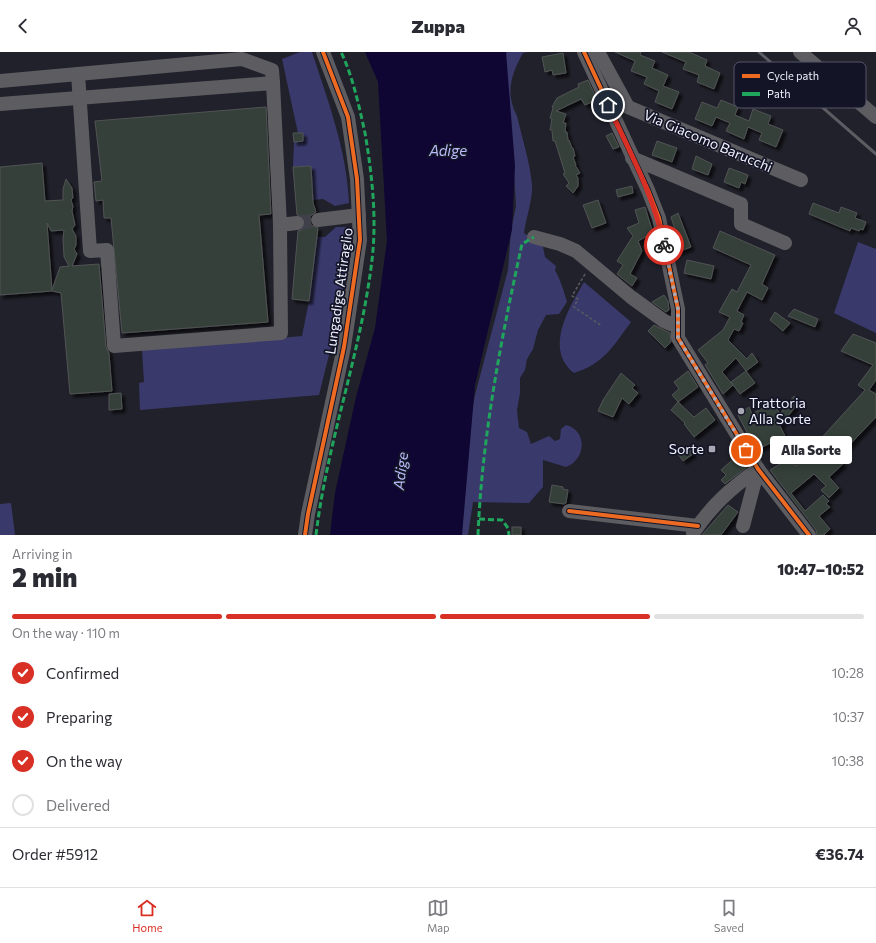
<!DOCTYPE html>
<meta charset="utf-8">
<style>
body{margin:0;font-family:Commissioner,sans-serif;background:#f7f7f7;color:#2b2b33;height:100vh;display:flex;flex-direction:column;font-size:15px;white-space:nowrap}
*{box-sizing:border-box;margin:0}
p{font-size:13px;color:#7c7c81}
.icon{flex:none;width:22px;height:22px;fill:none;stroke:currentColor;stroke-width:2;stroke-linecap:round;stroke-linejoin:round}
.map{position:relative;height:483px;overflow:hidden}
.drawer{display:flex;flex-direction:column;background:#fff;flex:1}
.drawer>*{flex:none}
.pin{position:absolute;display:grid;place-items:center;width:34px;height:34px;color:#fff;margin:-17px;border:2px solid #fff;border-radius:50%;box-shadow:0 1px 4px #0007}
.courier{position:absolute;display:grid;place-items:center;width:40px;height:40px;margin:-20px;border:3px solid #d93025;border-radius:50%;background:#fff;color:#222;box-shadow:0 1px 5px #0007}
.bubble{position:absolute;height:28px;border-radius:4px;background:#fff;box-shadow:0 2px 10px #0003;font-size:13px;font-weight:800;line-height:28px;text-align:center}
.head em{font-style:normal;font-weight:800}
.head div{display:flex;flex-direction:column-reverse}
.head{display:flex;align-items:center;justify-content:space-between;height:68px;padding:0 12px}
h1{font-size:26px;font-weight:800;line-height:30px}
.bar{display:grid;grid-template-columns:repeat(4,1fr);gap:6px 4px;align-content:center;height:48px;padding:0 12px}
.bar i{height:5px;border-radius:3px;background:#e1e1e2}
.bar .on{background:#d93025}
.bar p{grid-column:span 4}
.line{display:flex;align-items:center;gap:10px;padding:0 12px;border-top:1px solid #e1e1e2}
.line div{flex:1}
ol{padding:0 12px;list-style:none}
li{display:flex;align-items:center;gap:12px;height:44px}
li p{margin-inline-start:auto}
li .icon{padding:4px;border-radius:50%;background:#d93025;color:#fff;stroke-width:4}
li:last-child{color:#7c7c81}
li i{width:22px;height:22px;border:2px solid #e1e1e2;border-radius:50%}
header{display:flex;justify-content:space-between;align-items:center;height:52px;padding:0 12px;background:#fff;font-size:18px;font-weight:800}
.tabs{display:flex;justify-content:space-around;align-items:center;height:56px;border-top:1px solid #e1e1e2;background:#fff;font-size:11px;color:#7c7c81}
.tabs a{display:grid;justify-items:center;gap:2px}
.tabs .on{color:#d93025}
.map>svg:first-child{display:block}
.green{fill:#3a396c}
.water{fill:#0f0633}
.building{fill:#36413b;stroke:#505354;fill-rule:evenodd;filter:url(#shadow)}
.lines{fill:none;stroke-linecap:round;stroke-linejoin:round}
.minor-tunnel{stroke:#40404b;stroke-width:14;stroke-dasharray:14 7;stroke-linecap:butt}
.path{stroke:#59595f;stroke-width:1.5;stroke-dasharray:3 2;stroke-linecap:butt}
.minor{stroke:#5c5c61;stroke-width:14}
.rail{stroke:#5c5d62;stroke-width:3}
.quiet{stroke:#20a55d;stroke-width:3;stroke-dasharray:6 3;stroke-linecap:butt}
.cycleway-casing{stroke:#131426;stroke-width:6}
.cycleway{stroke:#ed6a23;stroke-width:4}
.done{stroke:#a7a8b4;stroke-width:4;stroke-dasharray:0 7.2}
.route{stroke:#d93025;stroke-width:5}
.poi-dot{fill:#a7a8b4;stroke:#131426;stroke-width:1.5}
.labels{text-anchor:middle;stroke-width:3.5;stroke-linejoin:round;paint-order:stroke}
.street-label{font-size:14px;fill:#eff1fe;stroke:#131426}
.poi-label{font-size:14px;fill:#eff1fe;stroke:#131426;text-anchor:start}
.water-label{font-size:15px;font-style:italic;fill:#b8bbf9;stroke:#131426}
.key{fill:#131426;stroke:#555667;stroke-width:1}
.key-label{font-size:11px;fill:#eff1fe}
</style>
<header><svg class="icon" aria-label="back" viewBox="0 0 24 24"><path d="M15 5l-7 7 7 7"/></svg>Zuppa<svg class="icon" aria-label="person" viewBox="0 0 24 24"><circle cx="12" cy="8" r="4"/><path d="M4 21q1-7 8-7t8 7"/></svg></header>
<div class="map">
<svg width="876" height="483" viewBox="0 0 876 483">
<defs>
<filter id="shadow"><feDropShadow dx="3.5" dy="3.5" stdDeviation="1" flood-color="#0009"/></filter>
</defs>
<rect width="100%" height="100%" fill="#21212b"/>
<g class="green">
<path d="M300,0H312C328,49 347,99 349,151L335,154L323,147L313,148L311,114L293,115L294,90L303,89V81H298L282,7Z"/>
<path d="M507,0H528L523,1C511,22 505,42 517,64C522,86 530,110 532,133C533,147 526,166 524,181L543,195L545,205L556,214L555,219C558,221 566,245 567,250L559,262L546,263L538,278L533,297L527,307L525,318L520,326V341L517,358L519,376L527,380L531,392L549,384L555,389L560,387L561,377L566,373C588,379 586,407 566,415L543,408V435L529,451L473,450L468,483H458L470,369L475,343L508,218L511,178L516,154L512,87L503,6Z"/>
<polygon points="336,175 349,175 350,181 341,255 319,343 140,358 139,331 144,330 142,298 302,284 309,249 316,185 325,185"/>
<polygon points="858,190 876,197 876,281 834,261"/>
<path d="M584,230L631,270C613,294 605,311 574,321C544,297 569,256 584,230Z"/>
<polygon points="11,451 15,483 0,483 0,452"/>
</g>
<polygon class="water" points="365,0 506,0 515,114 512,178 475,333 462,483 330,483 335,441 356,345 375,276 387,189 378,30"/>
<g class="building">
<polygon points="615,0 641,0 640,3 655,9 652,16 668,23 663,34 679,40 672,57 655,50 659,39 644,32 647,25 631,19 635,9"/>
<polygon points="662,0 689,0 707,8 705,14 720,21 714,37 697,30 699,23 683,17 686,10"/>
<polygon points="563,1 566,21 553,23 552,18 545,20 542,5"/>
<polygon points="588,28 597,48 585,53 581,47 556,59 566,62 563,71 566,71 565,80 567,80 568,88 569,88 572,96 573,96 575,104 573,105 576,113 575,113 580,121 576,123 578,126 578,134 573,141 566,134 569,131 563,122 565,121 555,89 553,89 552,78 550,78 552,67 550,66 553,56 552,55 557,46 579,35 578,32"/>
<polygon points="721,48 738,55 735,63 749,69 753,57 771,64 768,72 783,78 776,95 759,88 762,81 748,75 744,87 726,79 730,71 716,65 712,74 695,67 702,50 717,56"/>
<polygon points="266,55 271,162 259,163 268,270 122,281 111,166 104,166 103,148 96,149 94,130 102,129 95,69"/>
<polygon points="293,81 303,81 303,89 294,90"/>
<polygon points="612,81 619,95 613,97 606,84"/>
<polygon points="657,89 677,96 672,110 652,103"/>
<polygon points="696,104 712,112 708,123 692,117"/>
<path d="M42,111L45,149L63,148V137L66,127L72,136L73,146L71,148L73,154L72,159L75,173L72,177L76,184V193L74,197L77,202L72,214L99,212L106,295L109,301L112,339L70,342L61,241L52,239L0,243V115ZM47,171L51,179L64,178L63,187L64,205L69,214L60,215L52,238Z"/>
<polygon points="311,114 313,151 316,160 310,164 310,169 311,173 318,176 309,249 292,247 298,179 302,178 305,170 304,166 297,163 293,115"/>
<polygon points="729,116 748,123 745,132 741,130 739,136 724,130"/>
<polygon points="632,134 633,141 618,145 616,138"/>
<polygon points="598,148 606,171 592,176 583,153"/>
<polygon points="813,151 839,161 841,155 857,161 855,166 866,170 863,178 861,177 859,179 851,176 850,179 809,162"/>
<polygon points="645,155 653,181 638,189 642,199 630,222 637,226 632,234 617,222 623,213 617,209 633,184 627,176 639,171 635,158"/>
<polygon points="678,161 691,195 675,201 671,182 676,181 671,165"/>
<polygon points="720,179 775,203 762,232 768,236 762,248 747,240 737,259 744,263 741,270 743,271 739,279 734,277 728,288 747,307 752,301 758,310 746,319 736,306 722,320 733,333 723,342 705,313 708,311 698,298 723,278 730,265 719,260 732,237 737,240 751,213 713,196"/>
<polygon points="687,208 714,214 711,227 684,221"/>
<polygon points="664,243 668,249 669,258 666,260 652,250"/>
<polygon points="794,257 818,267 815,275 788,264"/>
<polygon points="775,260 790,271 783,279 770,268"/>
<polygon points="654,273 670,281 671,290 665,296 648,279"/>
<polygon points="853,282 876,291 876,328 869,338 876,342 876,365 837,406 843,412 829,425 839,436 829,446 821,438 826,434 814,422 791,441 805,459 823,443 829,449 826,452 830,455 819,464 830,477 824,483 817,483 816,478 770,418 790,406 796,414 865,338 858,333 873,313 841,299"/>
<polygon points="688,319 698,335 678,350 672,343 679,337 674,330"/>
<polygon points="746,319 755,331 740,342 731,330"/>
<polygon points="621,321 635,333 632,336 638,341 629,352 622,346 613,365 598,359 603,348"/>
<polygon points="121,341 122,357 109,358 109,342"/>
<polygon points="794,344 800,349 780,374 785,384 756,398 738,363 749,355 752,362 773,350 780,362"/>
<polygon points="678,350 694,365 706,356 715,368 694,385 684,372 685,371 671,358"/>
<polygon points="689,395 693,402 683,409 678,402"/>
<polygon points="739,402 747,415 725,432 721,428 726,423 721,418"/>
<polygon points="552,433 563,435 563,437 568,438 566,451 564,452 549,450"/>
<polygon points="728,453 738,460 721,483 702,483"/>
<rect x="512" y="475" width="9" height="8"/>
</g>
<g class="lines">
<polyline class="minor-tunnel" points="297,171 318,168"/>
<polyline class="path" points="585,222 572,244 578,247 574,255 602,274"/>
<g class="minor">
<polyline points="584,0 648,138 659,166 678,257 678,286 758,417 809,483"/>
<polyline points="598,0 628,55 801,128"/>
<polyline points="800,0 876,65"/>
<polyline points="0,29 78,22"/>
<polyline points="273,31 272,18 242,7 78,22 90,199 107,198 114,294 281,281 280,173"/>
<polyline points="0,52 273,31 280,173 297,171"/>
<polyline points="632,106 741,152 741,172 785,191"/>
<polyline points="318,168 359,163"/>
<polyline points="534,185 560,192 576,199 631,245 664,269 678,275"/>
<polyline points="569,459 698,474"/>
<polyline points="743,474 758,417"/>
<path d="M693,481C712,453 731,436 758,417"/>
<polyline points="305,483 308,462 344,295 360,188 357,127 348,65 323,0"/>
</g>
<polyline class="rail" points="759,0 876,102"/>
<g class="quiet">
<polyline points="479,467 502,468 508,476 509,483"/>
<path d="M316,483C327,390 361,301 372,208C377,166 372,122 365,81C359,54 353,25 341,0"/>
<path d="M478,483C482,385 501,287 522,192L534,185"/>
</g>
<g class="cycleway-casing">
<g id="cycleway">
<polyline points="584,0 648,138 659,166 678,257 678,286 758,417 809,483"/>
<polyline points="569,459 698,474"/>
<polyline points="305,483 308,462 344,295 360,188 357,127 348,65 323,0"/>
</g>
</g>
<use href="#cycleway" class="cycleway"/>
</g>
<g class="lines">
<polyline class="done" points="664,193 678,257 678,286 746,398"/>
<path class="route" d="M608,53C629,99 654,143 664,193"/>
</g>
<g class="poi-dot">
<circle cx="741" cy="359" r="4"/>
<rect x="708" y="393" width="8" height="8" rx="2"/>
</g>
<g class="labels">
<g class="street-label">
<text transform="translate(708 89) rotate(23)" y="5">Via Giacomo Barucchi</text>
<text transform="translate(339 239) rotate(-82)" y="5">Lungadige Attiraglio</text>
</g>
<g class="poi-label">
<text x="749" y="356">Trattoria<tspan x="749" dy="16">Alla Sorte</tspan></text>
<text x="704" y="402" text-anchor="end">Sorte</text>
</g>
<g class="water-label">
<text x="448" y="104">Adige</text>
<text transform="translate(401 419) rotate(-83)" y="5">Adige</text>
</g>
</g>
<rect x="734" y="10" width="132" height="46" rx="6" class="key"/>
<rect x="742" y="22" width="18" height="4" fill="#ed6a23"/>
<rect x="742" y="40" width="18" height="4" fill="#20a55d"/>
<g class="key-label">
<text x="767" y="28">Cycle path</text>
<text x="767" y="46">Path</text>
</g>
</svg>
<div class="pin" style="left:746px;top:398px;background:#ea580c"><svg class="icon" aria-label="bag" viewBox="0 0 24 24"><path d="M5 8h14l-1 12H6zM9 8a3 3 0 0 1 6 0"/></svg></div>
<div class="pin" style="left:608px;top:53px;background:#1f2937"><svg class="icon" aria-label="home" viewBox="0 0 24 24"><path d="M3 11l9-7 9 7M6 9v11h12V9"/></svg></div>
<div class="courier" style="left:664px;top:193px"><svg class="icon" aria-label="bike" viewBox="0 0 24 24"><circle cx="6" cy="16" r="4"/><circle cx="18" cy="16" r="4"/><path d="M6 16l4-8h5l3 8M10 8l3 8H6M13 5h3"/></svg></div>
<div class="bubble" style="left:770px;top:384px;width:82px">Alla Sorte</div>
</div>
<section class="drawer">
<div class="head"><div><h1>2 min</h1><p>Arriving in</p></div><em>10:47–10:52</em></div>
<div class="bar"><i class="on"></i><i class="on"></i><i class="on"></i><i></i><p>On the way · 110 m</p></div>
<ol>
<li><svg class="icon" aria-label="check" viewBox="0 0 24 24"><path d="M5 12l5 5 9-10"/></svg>Confirmed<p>10:28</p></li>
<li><svg class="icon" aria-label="check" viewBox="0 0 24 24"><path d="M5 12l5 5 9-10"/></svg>Preparing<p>10:37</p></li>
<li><svg class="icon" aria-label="check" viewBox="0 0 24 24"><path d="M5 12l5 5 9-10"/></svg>On the way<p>10:38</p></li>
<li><i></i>Delivered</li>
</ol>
<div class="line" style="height:52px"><div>Order #5912</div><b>€36.74</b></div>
</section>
<nav class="tabs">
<a class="on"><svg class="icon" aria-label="home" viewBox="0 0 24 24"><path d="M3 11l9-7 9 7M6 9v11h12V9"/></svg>Home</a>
<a><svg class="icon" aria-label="map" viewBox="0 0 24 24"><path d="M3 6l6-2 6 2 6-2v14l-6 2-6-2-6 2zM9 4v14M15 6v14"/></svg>Map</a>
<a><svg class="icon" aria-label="saved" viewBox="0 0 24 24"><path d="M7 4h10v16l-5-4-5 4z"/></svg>Saved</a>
</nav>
